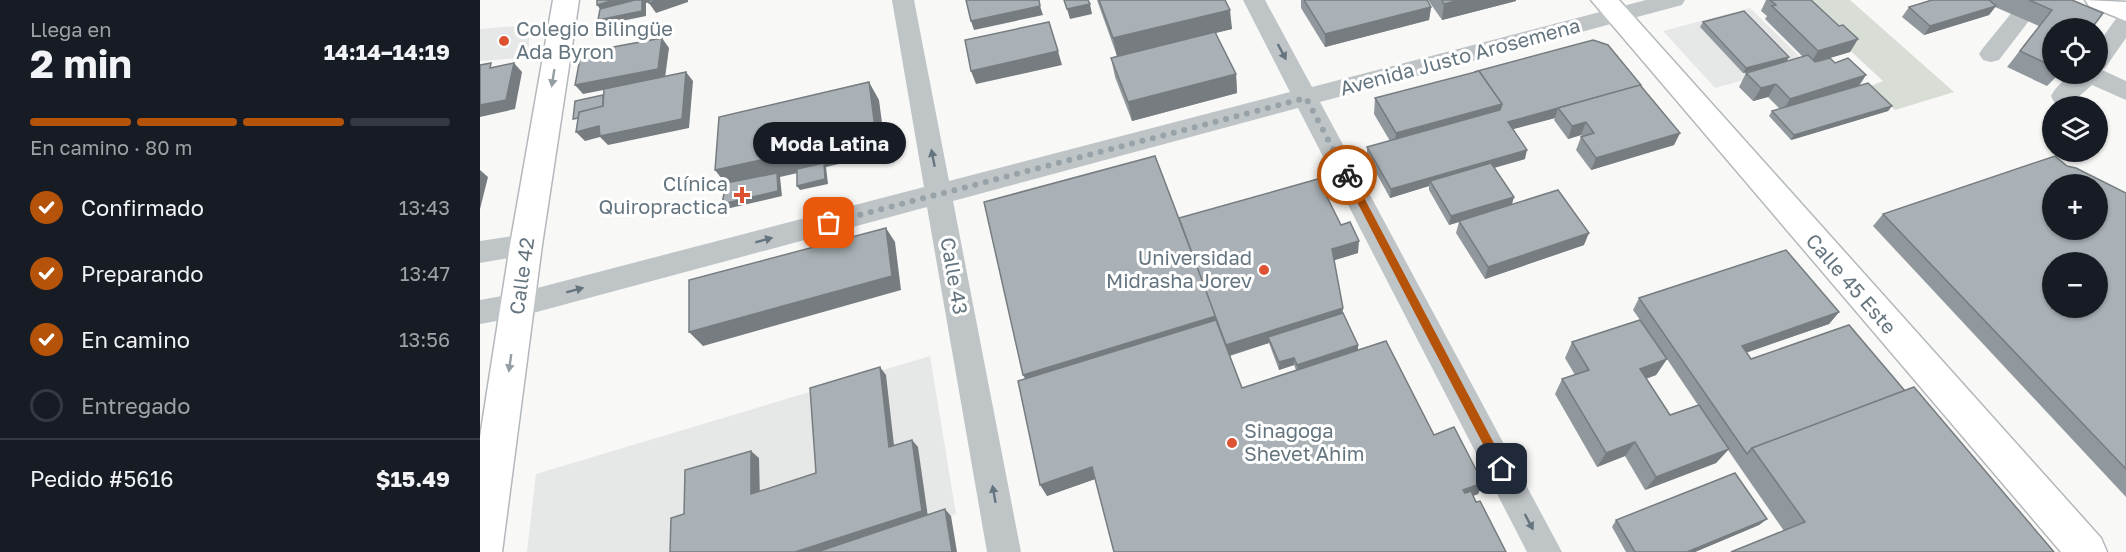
<!DOCTYPE html>
<html lang="es">
<meta charset="utf-8">
<style>
body{margin:0;font-family:"Golos Text",sans-serif;background:#20242c;color:#f1f3f6;height:100vh;display:flex;flex-direction:column;font-size:22px;white-space:nowrap}
*{box-sizing:border-box;margin:0}
p{font-size:20px;color:#9ea1a6}
.icon{flex:none;width:33px;height:33px;fill:none;stroke:currentColor;stroke-width:2;stroke-linecap:round;stroke-linejoin:round}
.map{position:relative;flex:1;overflow:hidden}
.drawer{display:flex;flex-direction:column;background:#171b24;width:480px}
.drawer>*{flex:none}
.controls{position:absolute;left:1562px;top:18px;display:grid;gap:12px}
.controls a{display:grid;place-items:center;width:66px;height:66px;border-radius:50%;background:#171b24;box-shadow:0 2px 4px #0004;font-size:30px}
.pin{position:absolute;display:grid;place-items:center;width:51px;height:51px;color:#fff;margin:-26px;border-radius:12px;box-shadow:0 3px 9px #0006}
.courier{position:absolute;display:grid;place-items:center;width:60px;height:60px;margin:-30px;border:4px solid #b45309;border-radius:50%;background:#fff;color:#222;box-shadow:0 2px 8px #0007}
.bubble{position:absolute;height:42px;border-radius:21px;background:#171b24;box-shadow:0 2px 4px #0004;font-size:20px;font-weight:700;line-height:42px;text-align:center}
.headline em{font-style:normal;font-weight:700}
.headline div{display:flex;flex-direction:column-reverse}
.headline{display:flex;align-items:center;justify-content:space-between;height:102px;padding:0 30px}
h1{font-size:39px;font-weight:700;line-height:45px}
.bar{display:grid;grid-template-columns:repeat(4,1fr);gap:9px 6px;align-content:center;height:72px;padding:0 30px}
.bar i{height:8px;border-radius:4px;background:#363941}
.bar .active{background:#b45309}
.bar p{grid-column:span 4}
.line{display:flex;align-items:center;gap:15px;padding:0 30px;border-top:2px solid #363941}
.line div{flex:1}
ol{padding:0 30px;list-style:none}
li{display:flex;align-items:center;gap:18px;height:66px}
li p{margin-inline-start:auto}
li .icon{padding:6px;border-radius:50%;background:#b45309;color:#fff;stroke-width:4}
li:last-child{color:#9ea1a6}
li i{width:33px;height:33px;border:3px solid #363941;border-radius:50%}
main{display:flex;flex:1;min-height:0}
.map>svg:first-child{display:block}
.built{fill:#e6e7e7}
.green{fill:#d8ddd5}
.lines{fill:none;stroke-linecap:round;stroke-linejoin:round}
.major-casing{stroke:#b3b8bc;stroke-width:3}
.minor{fill:#bfc4c7;fill-rule:evenodd}
.major{fill:#fff;fill-rule:evenodd}
.wall{fill:#91989d;fill-rule:evenodd}
.shaded-wall{fill:#767c7f}
.building{fill:#a9b1b6;stroke:#767c7f;stroke-width:1.5;fill-rule:evenodd}
.oneway{fill:#65757f}
.oneway2{fill:#939ea5}
.route{fill:#b45309}
.done{stroke:#98a3a9;stroke-width:6;stroke-dasharray:0 10.8}
.poi-dot{fill:#dc5232;stroke:#fff;stroke-width:2}
.labels{text-anchor:middle;stroke-width:6;stroke-linejoin:round;paint-order:stroke}
.poi-label{font-size:20px;fill:#65757f;stroke:#fff;text-anchor:start}
.street-label{font-size:20px;fill:#65757f;stroke:#fff}
</style>
<main>
<section class="drawer">
<div class="headline"><div><h1>2 min</h1><p>Llega en</p></div><em>14:14–14:19</em></div>
<div class="bar"><i class="active"></i><i class="active"></i><i class="active"></i><i></i><p>En camino · 80 m</p></div>
<ol>
<li><svg class="icon" aria-label="check" viewBox="0 0 24 24"><path d="M5 12l5 5 9-10"/></svg>Confirmado<p>13:43</p></li>
<li><svg class="icon" aria-label="check" viewBox="0 0 24 24"><path d="M5 12l5 5 9-10"/></svg>Preparando<p>13:47</p></li>
<li><svg class="icon" aria-label="check" viewBox="0 0 24 24"><path d="M5 12l5 5 9-10"/></svg>En camino<p>13:56</p></li>
<li><i></i>Entregado</li>
</ol>
<div class="line" style="height:78px"><div>Pedido #5616</div><b>$15.49</b></div>
</section>
<div class="map">
<svg width="1646" height="552" viewBox="0 0 1646 552">
<rect width="100%" height="100%" fill="#f8f8f6"/>
<g class="built">
<polygon points="1270,8 1326,63 1235,88 1183,31"/>
<polygon points="37,26 49,35 49,46 42,58 0,61 0,29"/>
<polygon points="450,356 476,514 362,552 47,552 56,474"/>
</g>
<polygon class="green" points="1331,0 1370,0 1474,92 1415,110 1390,86 1403,81 1319,3"/>
<g class="lines">
<g class="major-casing">
<g id="major">
<polygon points="73,0 99,0 62,245 22,552 0,552 0,437 30,245"/>
<polygon points="1111,0 1139,0 1621,538 1627,552 1581,552"/>
<polygon points="1605,0 1646,2 1646,21 1609,6"/>
</g>
</g>
<g class="minor">
<polygon points="412,0 434,0 469,181 810,92 763,0 785,0 832,87 1166,0 1205,0 1202,5 840,102 1082,552 1047,552 818,108 473,201 541,552 507,552 447,207 38,317 0,324 0,300 38,293 444,187"/>
<polygon points="1542,0 1565,0 1519,60 1511,62 1503,60 1499,54 1503,48"/>
<path d="M1646,13V38L1625,68L1620,69L1646,81V100L1612,85C1600,95 1591,107 1574,102L1571,96C1582,76 1596,74 1617,74V45L1638,16Z"/>
<polygon points="46,234 56,237 60,245 56,253 0,263 0,241"/>
</g>
<use href="#major" class="major"/>
</g>
<g class="wall">
<polygon points="617,0 745,0 752,29 735,33 756,74 757,93 652,121 635,77 631,58 637,56"/>
<polygon points="821,0 947,0 951,7 949,20 845,47 821,8"/>
<polygon points="948,0 1036,0 1036,1 962,20"/>
<polygon points="1286,0 1331,0 1359,26 1378,39 1370,52 1335,62 1355,63 1386,75 1379,86 1412,106 1408,111 1311,140 1289,116 1292,111 1300,109 1288,97 1273,101 1259,87 1266,73 1323,57 1285,19 1287,16 1281,11"/>
<polygon points="1452,0 1592,0 1572,28 1572,74 1579,74 1567,86 1527,67 1559,26 1515,7 1509,15 1444,35 1422,17 1429,7"/>
<polygon points="1223,22 1309,57 1306,62 1263,73 1220,27"/>
<polygon points="1161,86 1200,133 1194,145 1111,170 1096,150 1101,137 1102,137 1101,135 1088,139 1074,120 1075,118 1033,129 1045,159 1014,168 1034,197 1032,204 1104,245 1005,279 976,233 979,222 969,225 949,190 949,186 910,198 887,156 887,147 910,141 894,114 895,98"/>
<polygon points="1587,166 1646,193 1646,497 1393,226 1403,214"/>
<path d="M699,218L861,225L878,253L854,260L863,308L862,313L878,345V350L954,435L1003,483L998,494L993,496L1026,552L615,479L567,496L545,379ZM789,343L799,370L814,365L816,370L762,388L750,356Z"/>
<path d="M1159,298L1359,312L1349,324L1266,353L1271,359L1425,391L1574,552L1304,531L1248,450L1236,463L1165,490L1145,456L1117,467L1075,394L1082,379L1095,375L1085,358L1092,342L1160,320L1153,310ZM1187,359L1218,405L1190,415L1166,379L1176,375Z"/>
<polygon points="1287,519 1279,525 1215,552 1146,552 1132,527 1136,520"/>
</g>
<g class="shaded-wall">
<polygon points="134,0 175,0 175,1 166,3 166,16 122,25 118,20 124,14 117,5"/>
<polygon points="178,0 208,0 208,2 176,13 169,3"/>
<polygon points="979,0 1036,0 1036,1 962,20 964,4"/>
<polygon points="610,4 612,14 590,19 587,9"/>
<polygon points="560,6 563,15 494,30 491,21"/>
<polygon points="1516,6 1509,15 1444,35 1450,26"/>
<polygon points="951,7 949,20 845,47 845,34"/>
<polygon points="750,10 752,29 637,57 633,38"/>
<polygon points="182,38 189,48 185,78 103,94 95,85"/>
<polygon points="1378,39 1370,52 1330,64 1338,51"/>
<polygon points="578,51 582,65 496,84 491,71"/>
<polygon points="1309,57 1306,62 1263,73 1266,68"/>
<polygon points="34,63 42,72 35,109 0,117 0,105"/>
<polygon points="206,72 213,81 209,128 128,145 120,137 105,141 96,132 119,126"/>
<polygon points="756,74 757,93 652,121 648,102"/>
<polygon points="1386,75 1377,88 1303,111 1310,99"/>
<polygon points="389,82 399,100 406,153 346,167 348,184 320,190 317,186 344,167 300,177 302,196 246,209 242,204 249,188 235,170"/>
<polygon points="1296,84 1288,97 1273,101 1281,88"/>
<polygon points="1022,104 1018,120 914,149 916,133"/>
<polygon points="1412,106 1408,111 1311,140 1314,135"/>
<polygon points="1078,108 1075,118 1026,131 1028,122"/>
<polygon points="1106,122 1101,135 1088,139 1092,126"/>
<polygon points="1200,133 1194,145 1111,170 1116,158"/>
<polygon points="1047,150 1045,159 953,185 950,181 949,186 910,198 911,189"/>
<polygon points="0,170 8,177 0,209"/>
<polygon points="1034,197 1031,206 969,225 971,216"/>
<polygon points="406,228 415,242 421,290 223,346 209,332"/>
<polygon points="1109,233 1104,245 1005,279 1008,267"/>
<polygon points="879,241 878,253 852,261 852,249"/>
<polygon points="863,308 862,320 788,337 789,343 747,356 746,345"/>
<polygon points="1359,312 1349,324 1253,357 1262,346"/>
<polygon points="736,316 738,333 552,391 543,375"/>
<polygon points="878,345 878,353 818,373 817,365"/>
<polygon points="814,358 814,365 799,370 799,362"/>
<polygon points="1187,359 1176,375 1150,384 1160,369"/>
<polygon points="400,367 406,375 415,454 409,447"/>
<polygon points="432,440 438,447 448,517 341,552 315,552"/>
<polygon points="1155,442 1145,456 1117,467 1126,453"/>
<polygon points="1249,449 1236,463 1165,490 1176,477"/>
<polygon points="271,451 279,458 280,500 271,494"/>
<polygon points="612,467 618,478 567,496 560,485"/>
<polygon points="1003,483 998,494 979,501 983,490"/>
<polygon points="465,509 471,516 477,552 472,552"/>
<polygon points="1287,519 1279,525 1215,552 1207,552"/>
</g>
<g class="building">
<polygon points="117,0 134,0 117,5"/>
<polygon points="155,0 162,0 162,11 118,20 120,9"/>
<polygon points="169,0 178,0 169,3"/>
<polygon points="486,0 559,0 560,6 491,21"/>
<polygon points="584,0 608,0 610,4 587,9"/>
<polygon points="619,0 745,0 750,10 633,38"/>
<polygon points="824,0 947,0 951,7 845,34"/>
<polygon points="962,0 979,0 964,4"/>
<polygon points="1290,0 1331,0 1359,26 1363,25 1378,39 1338,51 1292,6 1296,5"/>
<polygon points="1452,0 1509,0 1516,6 1450,26 1429,7"/>
<polygon points="1549,0 1592,0 1623,13 1612,28 1572,28 1572,66 1540,51 1572,10"/>
<polygon points="1264,11 1309,57 1266,68 1223,22"/>
<polygon points="569,22 578,51 491,71 485,40"/>
<polygon points="735,32 756,74 648,102 631,58"/>
<polygon points="182,38 178,69 95,85 101,53"/>
<polygon points="1113,40 1128,45 1161,85 1028,122 1047,150 911,189 887,147 1020,110 1022,104 999,71 994,72"/>
<polygon points="1328,55 1335,62 1350,58 1355,63 1368,58 1386,75 1310,99 1296,84 1281,88 1266,73"/>
<polygon points="11,63 10,68 34,63 26,100 0,105 0,65"/>
<polygon points="999,71 1022,104 916,133 895,98"/>
<polygon points="206,72 202,119 120,136 119,126 96,132 99,112 123,106 124,89"/>
<polygon points="389,82 396,135 235,170 239,117"/>
<polygon points="1388,83 1412,106 1314,135 1292,111"/>
<polygon points="1160,85 1200,133 1116,158 1101,137 1114,133 1106,122 1092,126 1078,108"/>
<polygon points="123,95 123,106 99,112 98,118 93,119 95,101"/>
<polygon points="675,156 736,316 543,375 504,202"/>
<path d="M1575,156L1587,166L1596,168L1646,193V469L1403,214ZM1572,184H1617V230H1572ZM1572,262H1617V308H1572Z"/>
<polygon points="344,163 345,179 317,186 317,169"/>
<polygon points="1011,163 1034,197 971,216 950,181"/>
<polygon points="297,173 298,191 242,204 246,183"/>
<polygon points="838,179 861,225 870,222 879,241 852,249 863,308 746,345 699,218"/>
<polygon points="1078,190 1109,233 1008,267 979,221"/>
<polygon points="406,228 412,276 209,332 209,280"/>
<polygon points="1306,250 1359,312 1262,346 1271,359 1369,325 1425,391 1272,448 1267,454 1159,298"/>
<polygon points="863,313 878,345 817,365 814,358 799,362 788,337"/>
<polygon points="736,320 762,388 906,341 954,435 974,427 1003,483 983,490 985,493 991,491 996,502 1000,501 1026,552 634,552 612,467 560,485 538,381"/>
<polygon points="1160,320 1187,359 1160,369 1190,415 1219,405 1249,449 1176,477 1155,442 1126,453 1082,379 1109,370 1092,342"/>
<polygon points="400,367 409,447 432,440 442,511 315,552 190,552 191,518 204,514 205,470 271,451 271,494 336,473 330,388"/>
<polygon points="1434,387 1574,552 1251,552 1325,522 1272,448"/>
<polygon points="1255,473 1287,519 1207,552 1155,552 1136,520"/>
<polygon points="465,509 472,552 337,552"/>
</g>
<defs><path id="oneway-solid" d="M-6-.8H1V-3.2L6.5 0L1 3.2V.8H-6Z" transform="scale(1.5)"/></defs>
<g class="oneway">
<use href="#oneway-solid" transform="translate(802 52) rotate(62)"/>
<use href="#oneway-solid" transform="translate(453 158) rotate(-101)"/>
<use href="#oneway-solid" transform="translate(284 240) rotate(-15)"/>
<use href="#oneway-solid" transform="translate(95 290) rotate(-15)"/>
<use href="#oneway-solid" transform="translate(514 494) rotate(-100)"/>
<use href="#oneway-solid" transform="translate(1049 522) rotate(62)"/>
</g>
<g class="oneway2">
<use href="#oneway-solid" transform="translate(73 78) rotate(99)"/>
<use href="#oneway-solid" transform="translate(30 363) rotate(98)"/>
</g>
<polygon class="route" points="867,171 872,175 1026,466 1026,473 1018,473 863,175"/>
<g class="lines">
<polyline class="done" points="349,223 826,98 867,175"/>
</g>
<g class="poi-dot">
<circle cx="24" cy="41" r="6"/>
<path d="M259 186h6v6h6v6h-6v6h-6v-6h-6v-6h6z"/>
<circle cx="784" cy="270" r="6"/>
<circle cx="752" cy="443" r="6"/>
</g>
<g class="labels">
<g class="poi-label">
<text x="36" y="36">Colegio Bilingüe<tspan x="36" dy="23">Ada Byron</tspan></text>
<text x="248" y="191" text-anchor="end">Clínica<tspan x="248" dy="23">Quiropractica</tspan></text>
<text x="772" y="265" text-anchor="end">Universidad<tspan x="772" dy="23">Midrasha Jorev</tspan></text>
<text x="764" y="438">Sinagoga<tspan x="764" dy="23">Shevet Ahim</tspan></text>
</g>
<g class="street-label">
<text transform="translate(980 57) rotate(-15)" y="7">Avenida Justo Arosemena</text>
<text transform="translate(42 276) rotate(-82)" y="7">Calle 42</text>
<text transform="translate(474 276) rotate(80)" y="7">Calle 43</text>
<text transform="translate(1371 284) rotate(49)" y="7">Calle 45 Este</text>
</g>
</g>
</svg>
<div class="controls">
<a><svg class="icon" aria-label="locate" viewBox="0 0 24 24"><circle cx="12" cy="12" r="6"/><path d="M12 2v4M12 18v4M2 12h4M18 12h4"/></svg></a>
<a><svg class="icon" aria-label="layers" viewBox="0 0 24 24"><path d="M12 4l9 5-9 5-9-5zM3 14l9 5 9-5"/></svg></a>
<a>+</a>
<a>−</a>
</div>
<div class="pin" style="left:349px;top:223px;background:#ea580c"><svg class="icon" aria-label="bag" viewBox="0 0 24 24"><path d="M5 8h14l-1 12H6zM9 8a3 3 0 0 1 6 0"/></svg></div>
<div class="pin" style="left:1022px;top:469px;background:#1f2937"><svg class="icon" aria-label="home" viewBox="0 0 24 24"><path d="M3 11l9-7 9 7M6 9v11h12V9"/></svg></div>
<div class="courier" style="left:867px;top:175px"><svg class="icon" aria-label="bike" viewBox="0 0 24 24"><circle cx="6" cy="16" r="4"/><circle cx="18" cy="16" r="4"/><path d="M6 16l4-8h5l3 8M10 8l3 8H6M13 5h3"/></svg></div>
<div class="bubble" style="left:273px;top:122px;width:153px">Moda Latina</div>
</div>
</main>
